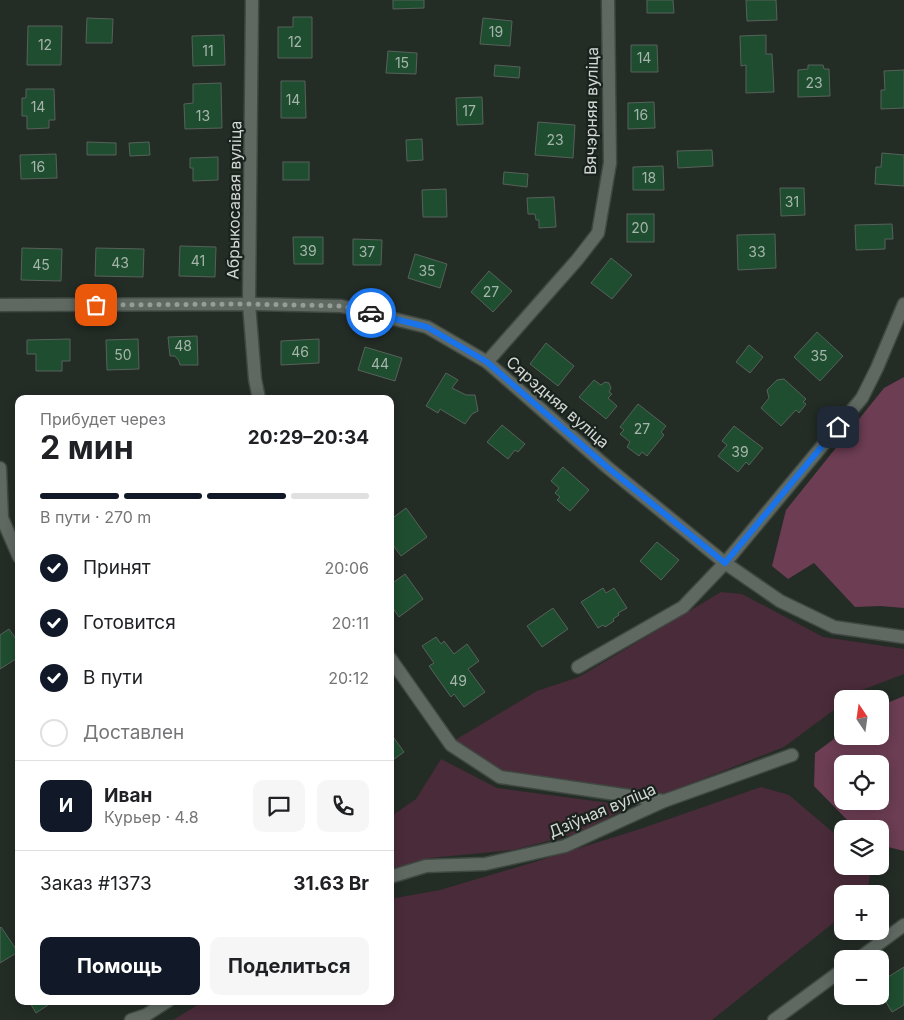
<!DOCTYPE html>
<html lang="ru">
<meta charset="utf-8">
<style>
body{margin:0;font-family:Inter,sans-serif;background:#f6f6f6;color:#202124;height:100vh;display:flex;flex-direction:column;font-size:19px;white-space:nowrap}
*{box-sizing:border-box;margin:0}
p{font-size:16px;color:#757577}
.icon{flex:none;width:28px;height:28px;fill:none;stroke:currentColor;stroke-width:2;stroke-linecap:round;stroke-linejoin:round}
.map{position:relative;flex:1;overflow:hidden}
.side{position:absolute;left:15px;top:395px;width:379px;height:610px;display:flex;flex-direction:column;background:#fff;border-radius:10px;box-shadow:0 2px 12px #0003}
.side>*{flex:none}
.needle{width:32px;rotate:347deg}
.controls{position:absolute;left:834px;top:690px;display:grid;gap:10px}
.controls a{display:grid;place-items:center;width:55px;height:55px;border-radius:10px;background:#fff;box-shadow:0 2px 12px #0003;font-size:25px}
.pin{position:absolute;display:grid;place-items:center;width:42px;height:42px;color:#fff;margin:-21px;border-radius:10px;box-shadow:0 2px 8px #0006}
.courier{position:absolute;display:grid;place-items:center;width:50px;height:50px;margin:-25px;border:4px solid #1a73e8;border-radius:50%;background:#fff;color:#222;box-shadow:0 1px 6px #0007}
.head em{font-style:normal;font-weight:700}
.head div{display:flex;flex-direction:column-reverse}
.head{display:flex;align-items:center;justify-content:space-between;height:85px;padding:0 25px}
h1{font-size:32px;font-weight:700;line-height:38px}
.bar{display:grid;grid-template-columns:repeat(4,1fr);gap:8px 5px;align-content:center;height:60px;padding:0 25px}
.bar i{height:6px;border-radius:4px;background:#e0e0e0}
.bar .selected{background:#111827}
.bar p{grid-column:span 4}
.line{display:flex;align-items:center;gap:12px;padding:0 25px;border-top:1px solid #e0e0e0}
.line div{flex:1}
.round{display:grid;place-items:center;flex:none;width:52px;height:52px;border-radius:10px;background:#f6f6f6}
ol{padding:0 25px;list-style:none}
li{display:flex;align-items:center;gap:15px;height:55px}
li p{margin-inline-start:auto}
li .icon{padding:5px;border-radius:50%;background:#111827;color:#fff;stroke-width:4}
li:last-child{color:#757577}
li i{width:28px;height:28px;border:2px solid #e0e0e0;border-radius:50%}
.button{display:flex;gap:10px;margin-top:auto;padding:10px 25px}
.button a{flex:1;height:58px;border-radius:10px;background:#111827;color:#fff;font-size:20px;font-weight:700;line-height:58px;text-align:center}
.button a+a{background:#f6f6f6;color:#202124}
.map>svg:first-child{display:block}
.green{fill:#4a2b39}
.forest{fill:#6c3d53;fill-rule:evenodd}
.building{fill:#1f4d30;stroke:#57615a}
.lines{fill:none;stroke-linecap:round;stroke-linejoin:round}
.street-casing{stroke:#404842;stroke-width:15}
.street{stroke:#5f6962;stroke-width:12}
.done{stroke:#969c97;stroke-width:5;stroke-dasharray:0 9}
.route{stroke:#1a73e8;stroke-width:6}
.labels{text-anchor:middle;stroke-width:4.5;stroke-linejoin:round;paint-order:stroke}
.number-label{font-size:14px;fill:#a6b5ab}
.street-label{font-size:16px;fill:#d3d8d4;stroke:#1a221d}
</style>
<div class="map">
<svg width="904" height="1020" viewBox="0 0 904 1020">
<rect width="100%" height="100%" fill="#242c26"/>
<g class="green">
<polygon points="721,592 742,594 823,637 904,649 904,674 862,690 850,699 842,699 842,704 784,747 662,795 499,770 455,740 537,691 579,677"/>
<polygon points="441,759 497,788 624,805 624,810 575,834 513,850 430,858 390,869 390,817 416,799"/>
<polygon points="761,787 789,795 842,840 842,866 863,866 870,875 867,894 842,894 842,916 712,1020 173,1020 204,1001 390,1001 390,899 440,890 538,861 640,829"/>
</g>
<g class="forest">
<polygon points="904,377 904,608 880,606 855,607 814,563 788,579 772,566 786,510 884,388"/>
<path d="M904,696V851L880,845V829H856L814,786L815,753L842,733V736H880V706ZM842,764H880V801H842Z"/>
</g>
<g class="building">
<polygon points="393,0 424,0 424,8 393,9"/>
<polygon points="647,0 673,0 674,13 647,13"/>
<polygon points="746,0 776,0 777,20 747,21"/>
<polygon points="293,17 312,17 312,58 278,58 278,27 293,27"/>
<polygon points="87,18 113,19 112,43 86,43"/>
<polygon points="483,18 512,21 510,46 480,44"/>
<polygon points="28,26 62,26 61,65 27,65"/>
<polygon points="224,35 225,65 193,66 192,36"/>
<polygon points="766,35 766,54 772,54 774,92 746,93 746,65 741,66 740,36"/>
<polygon points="631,45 657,45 658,72 631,72"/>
<polygon points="388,51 417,53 416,74 386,73"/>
<polygon points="495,65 520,67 519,78 494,76"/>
<polygon points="808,65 823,65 824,69 829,69 830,96 798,97 798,70 808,69"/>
<polygon points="904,70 904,108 881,109 881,90 885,90 884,71"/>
<polygon points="281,81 305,81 306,118 281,118"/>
<polygon points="221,83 222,128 185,129 184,104 193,103 193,84"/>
<polygon points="26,89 54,89 55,120 49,120 49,128 27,129 27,116 22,116 22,98 26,98"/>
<polygon points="482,97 483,124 457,125 456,98"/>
<polygon points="654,102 655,128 628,129 628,103"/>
<polygon points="538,122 575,125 573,158 535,155"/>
<polygon points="422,139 423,160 407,161 406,140"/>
<polygon points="87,142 116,143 116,155 87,155"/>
<polygon points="149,142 150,155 130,156 129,143"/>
<polygon points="712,150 713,166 678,168 677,151"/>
<polygon points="882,153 904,155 904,186 875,184 876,167 881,167"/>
<polygon points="56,154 57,178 21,179 20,155"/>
<polygon points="218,157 218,180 193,181 193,168 190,168 190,158"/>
<rect x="283" y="162" width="26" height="18"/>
<polygon points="663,166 664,190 633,190 633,167"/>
<polygon points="504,172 528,174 527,187 503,184"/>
<polygon points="780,188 804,188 805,215 781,216"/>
<polygon points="446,189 447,217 423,217 422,190"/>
<polygon points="554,197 556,227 539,228 539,220 536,220 535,214 528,214 527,198"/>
<rect x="627" y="214" width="27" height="28"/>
<polygon points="892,224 893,239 885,239 885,249 856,250 855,225"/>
<polygon points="775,234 776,268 738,270 737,235"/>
<polygon points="293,237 323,237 323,264 294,264"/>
<polygon points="353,239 382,240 381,265 353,265"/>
<polygon points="180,246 216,247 215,277 179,276"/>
<polygon points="22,248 62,249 61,281 21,280"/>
<polygon points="96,248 144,249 143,277 95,276"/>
<polygon points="415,254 447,264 440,288 408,278"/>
<polygon points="611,258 632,275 612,299 591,283"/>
<polygon points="489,271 512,291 493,312 471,292"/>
<polygon points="817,332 843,356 820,381 794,357"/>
<polygon points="197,336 198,365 180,365 179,361 175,356 170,356 168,337"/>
<polygon points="70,339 70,361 62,361 62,371 36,371 36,354 27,354 27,340"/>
<polygon points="138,339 139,369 107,370 106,340"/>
<polygon points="319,339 319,363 281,365 281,341"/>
<polygon points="546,343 574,366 558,386 530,364"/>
<polygon points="749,345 763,357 750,373 736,362"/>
<polygon points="365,347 402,358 395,381 358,370"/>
<polygon points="446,373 458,380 452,388 466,395 475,395 478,411 472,414 465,424 440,409 438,413 426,406"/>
<polygon points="784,379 806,399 803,402 806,404 799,413 796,410 781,426 761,408 769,398 767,390 777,380"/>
<polygon points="594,380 601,385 605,382 609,383 611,388 609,392 612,394 608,398 617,406 606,419 579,397"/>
<polygon points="638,404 666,426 661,432 664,435 647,456 642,452 639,456 627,447 630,442 620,434 624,430 620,427"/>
<polygon points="502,425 525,444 518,452 515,450 508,459 487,442"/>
<polygon points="734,426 763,448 749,465 746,462 738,472 718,456 727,445 722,441"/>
<polygon points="563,467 589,490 570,511 557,500 560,497 555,493 559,488 551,481"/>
<polygon points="406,508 427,537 401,556 390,541 390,520"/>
<polygon points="657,542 679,560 661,580 640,561"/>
<polygon points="405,574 423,599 399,617 390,604 390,585"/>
<polygon points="603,588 606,593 614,588 627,608 618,613 619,615 613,619 614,621 605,627 603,625 598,628 581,602"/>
<polygon points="553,608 568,629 542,647 527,626"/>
<polygon points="9,629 19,643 19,657 0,669 0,635"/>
<polygon points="436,637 441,644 444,641 454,654 467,644 479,661 468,669 485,692 464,707 454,694 451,697 429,666 434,663 422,646"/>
<polygon points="394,738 404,752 390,762 390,739 391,740"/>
<polygon points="1,927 18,952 0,963 0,928"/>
<polygon points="904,967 904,1005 892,1012 880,992 880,982"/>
<polygon points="29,1001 54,1001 36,1013"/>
</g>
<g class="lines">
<g class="street-casing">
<g id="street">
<polyline points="252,0 249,304 255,379 259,399"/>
<polyline points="0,305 249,304 341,306 427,327 487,362 607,467 725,563 780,601 834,627 904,637"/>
<polyline points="487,362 577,260 598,233 610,163 608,0"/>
<polyline points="0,468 2,518 19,557"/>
<polyline points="390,658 451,745 500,777 664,801"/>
<polyline points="578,667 683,607 725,563 862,398 877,368 904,304"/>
<polyline points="390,877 426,866 485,864 565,846 664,801 792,755"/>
<polyline points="858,959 904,925"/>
<polyline points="131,1020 146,1015 168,1001"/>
<polyline points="774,1020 842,970"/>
</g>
</g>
<use href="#street" class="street"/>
</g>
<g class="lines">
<polyline class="done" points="96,305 249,304 341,306 371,313"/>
<polyline class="route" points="371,313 427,327 487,362 607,467 725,563 838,427"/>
</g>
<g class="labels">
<g class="number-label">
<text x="496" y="37">19</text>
<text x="295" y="47">12</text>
<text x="45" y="50">12</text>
<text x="208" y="56">11</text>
<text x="644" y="63">14</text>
<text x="402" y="68">15</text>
<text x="814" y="88">23</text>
<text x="293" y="105">14</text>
<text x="38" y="112">14</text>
<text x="469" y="116">17</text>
<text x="641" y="120">16</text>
<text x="203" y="121">13</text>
<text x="555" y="145">23</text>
<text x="38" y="172">16</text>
<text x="649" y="183">18</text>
<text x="792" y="207">31</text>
<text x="640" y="233">20</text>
<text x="308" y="256">39</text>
<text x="367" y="257">37</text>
<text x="757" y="257">33</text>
<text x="198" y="266">41</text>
<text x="120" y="268">43</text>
<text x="41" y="270">45</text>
<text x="427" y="276">35</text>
<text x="491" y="297">27</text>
<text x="183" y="351">48</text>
<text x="300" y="357">46</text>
<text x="123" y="360">50</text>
<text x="819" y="361">35</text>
<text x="380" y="369">44</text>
<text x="642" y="434">27</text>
<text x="740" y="457">39</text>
<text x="458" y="686">49</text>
</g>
<g class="street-label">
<text transform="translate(591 111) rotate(-89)" y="6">Вячэрняя вуліца</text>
<text transform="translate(234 200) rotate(-89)" y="6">Абрыкосавая вуліца</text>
<text transform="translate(558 402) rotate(41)" y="6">Сярэдняя вуліца</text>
<text transform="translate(602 810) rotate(-23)" y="6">Дзіўная вуліца</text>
</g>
</g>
</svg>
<div class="controls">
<a><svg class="needle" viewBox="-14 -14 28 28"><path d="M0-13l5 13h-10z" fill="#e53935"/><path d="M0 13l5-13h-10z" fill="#757577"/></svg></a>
<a><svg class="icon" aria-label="locate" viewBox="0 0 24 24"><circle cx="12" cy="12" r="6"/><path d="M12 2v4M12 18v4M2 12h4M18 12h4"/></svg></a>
<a><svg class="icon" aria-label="layers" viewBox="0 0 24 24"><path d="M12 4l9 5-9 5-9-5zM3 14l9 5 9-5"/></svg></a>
<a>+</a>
<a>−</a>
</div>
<div class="pin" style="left:96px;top:305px;background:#ea580c"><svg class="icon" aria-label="bag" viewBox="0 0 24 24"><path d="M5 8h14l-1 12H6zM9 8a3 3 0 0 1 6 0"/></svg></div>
<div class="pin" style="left:838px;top:427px;background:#1f2937"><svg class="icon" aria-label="home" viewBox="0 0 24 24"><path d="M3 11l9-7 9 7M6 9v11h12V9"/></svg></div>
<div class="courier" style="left:371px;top:313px"><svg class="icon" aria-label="car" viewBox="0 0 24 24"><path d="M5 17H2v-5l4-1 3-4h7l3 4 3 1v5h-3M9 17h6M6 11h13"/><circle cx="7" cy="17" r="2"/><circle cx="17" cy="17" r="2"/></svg></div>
<section class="side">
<div class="head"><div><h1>2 мин</h1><p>Прибудет через</p></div><em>20:29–20:34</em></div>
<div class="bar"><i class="selected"></i><i class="selected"></i><i class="selected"></i><i></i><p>В пути · 270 m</p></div>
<ol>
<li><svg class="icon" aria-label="check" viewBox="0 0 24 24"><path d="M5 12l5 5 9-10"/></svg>Принят<p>20:06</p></li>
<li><svg class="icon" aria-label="check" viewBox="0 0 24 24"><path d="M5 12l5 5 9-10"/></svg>Готовится<p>20:11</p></li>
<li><svg class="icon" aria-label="check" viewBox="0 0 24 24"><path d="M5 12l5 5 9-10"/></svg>В пути<p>20:12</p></li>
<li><i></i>Доставлен</li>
</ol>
<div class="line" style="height:90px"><b class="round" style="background:#111827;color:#fff">И</b><div><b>Иван</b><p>Курьер · 4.8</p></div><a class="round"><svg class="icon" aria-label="chat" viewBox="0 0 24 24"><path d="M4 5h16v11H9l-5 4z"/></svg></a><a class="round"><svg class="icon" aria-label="phone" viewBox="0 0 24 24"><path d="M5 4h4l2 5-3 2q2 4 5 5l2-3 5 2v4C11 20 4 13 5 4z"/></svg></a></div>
<div class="line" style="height:65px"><div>Заказ #1373</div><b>31.63 Br</b></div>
<div class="button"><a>Помощь</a><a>Поделиться</a></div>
</section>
</div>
